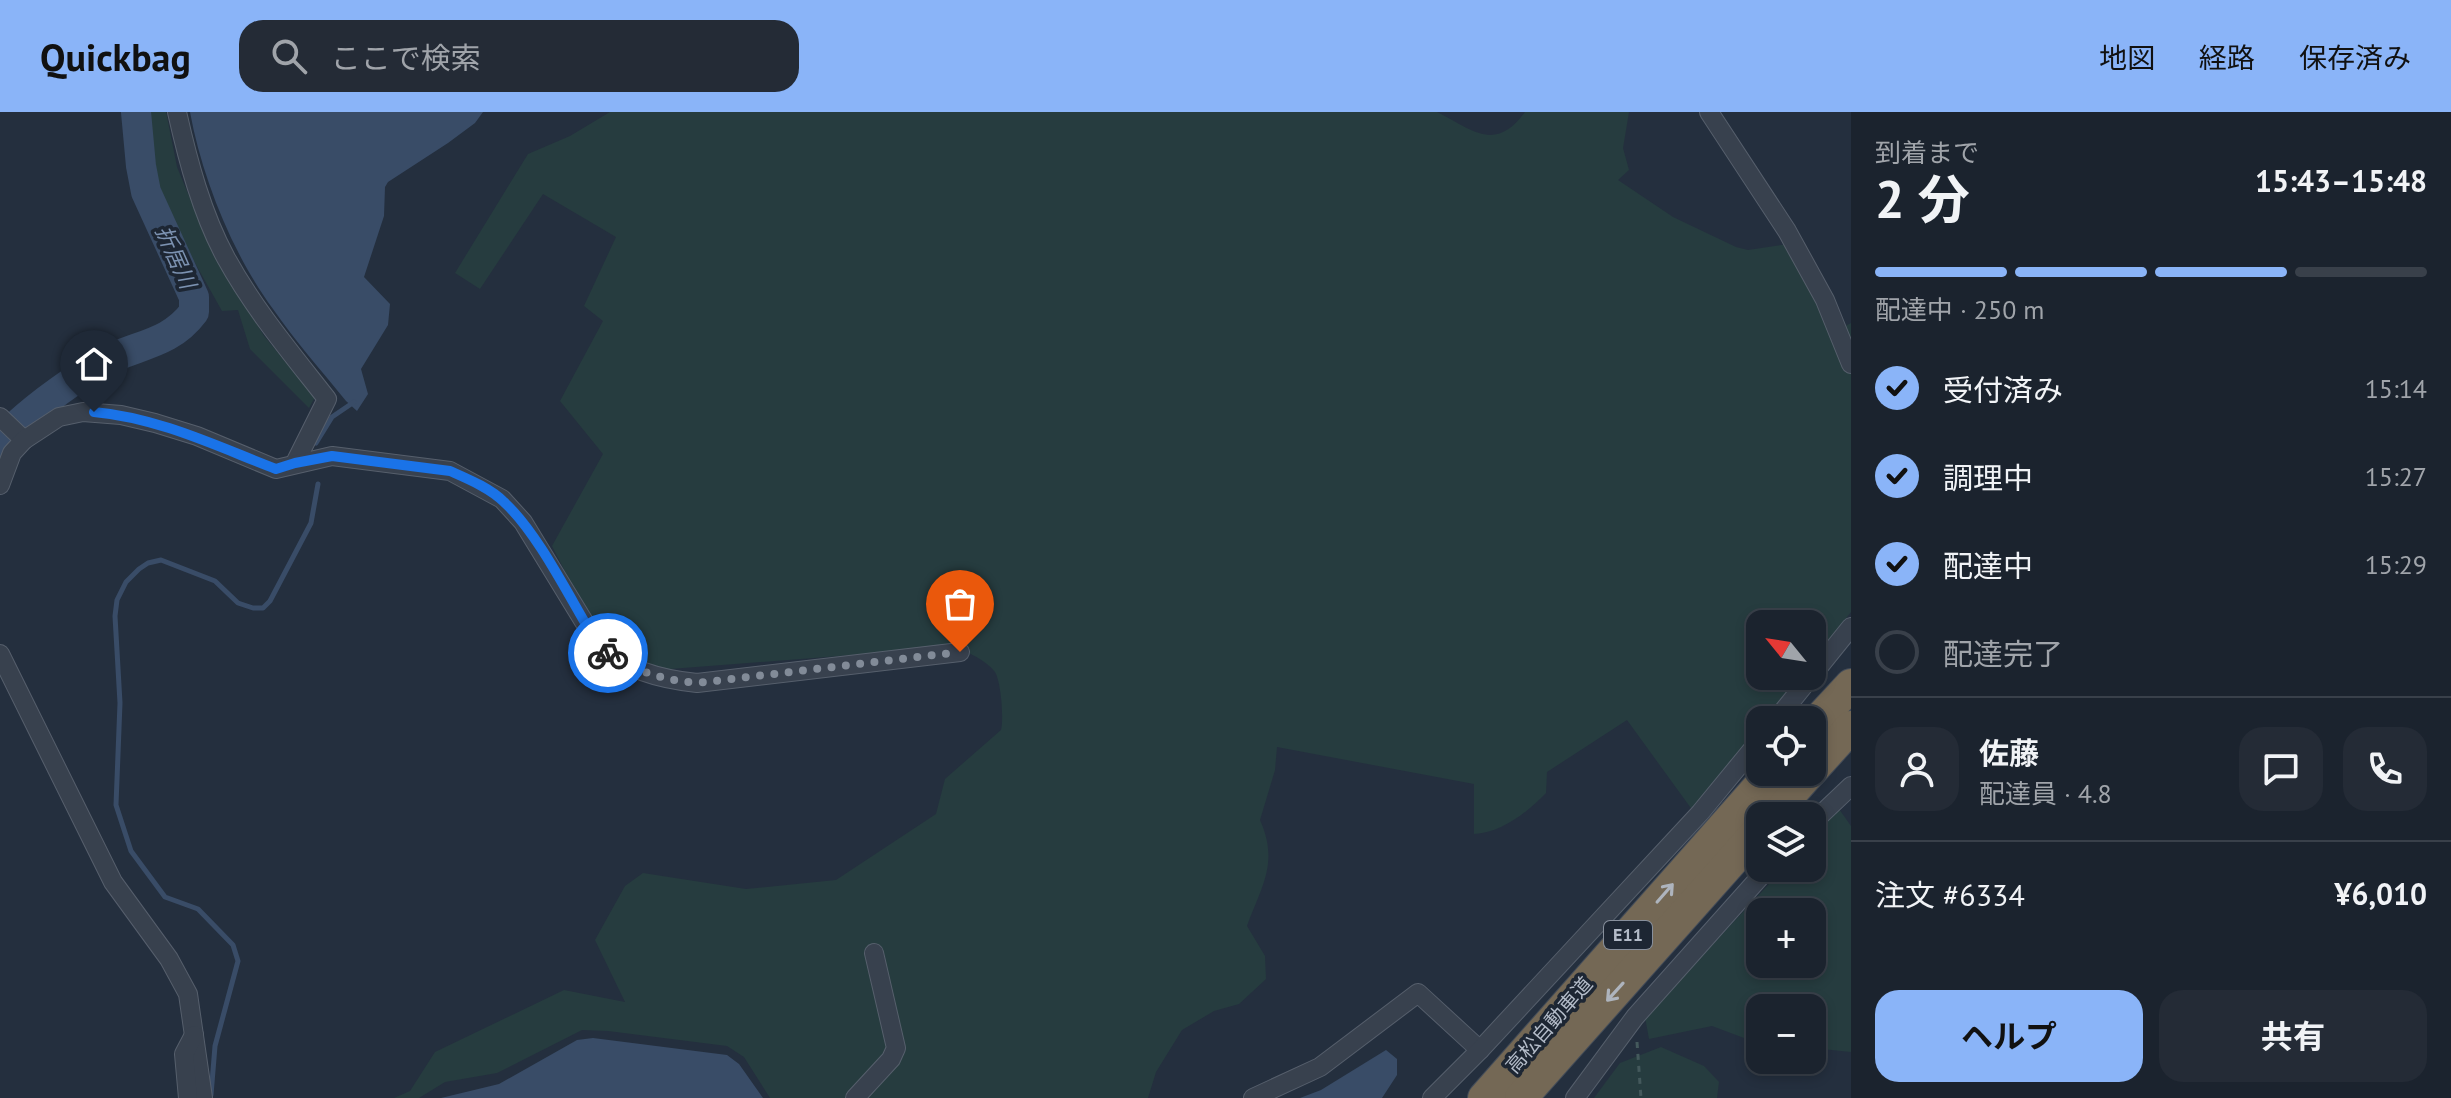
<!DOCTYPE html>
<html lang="ja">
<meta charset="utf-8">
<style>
body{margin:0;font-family:"PT Sans","Noto Sans JP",sans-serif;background:#242b36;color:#f1f3f6;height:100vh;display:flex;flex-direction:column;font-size:30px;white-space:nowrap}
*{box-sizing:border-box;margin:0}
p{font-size:26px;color:#a0a4aa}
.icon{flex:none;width:44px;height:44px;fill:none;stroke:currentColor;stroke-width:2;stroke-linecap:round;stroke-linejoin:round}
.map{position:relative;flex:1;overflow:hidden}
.side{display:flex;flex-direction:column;background:#1b232e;width:600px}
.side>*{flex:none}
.needle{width:52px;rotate:300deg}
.controls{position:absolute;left:1746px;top:498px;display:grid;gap:16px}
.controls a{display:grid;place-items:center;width:80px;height:80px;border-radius:16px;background:#1b232e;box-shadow:0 4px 12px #0003,0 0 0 2px #39404a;font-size:40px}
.pin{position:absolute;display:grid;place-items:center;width:68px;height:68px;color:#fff;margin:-82px -34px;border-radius:50% 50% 50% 0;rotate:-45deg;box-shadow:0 0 8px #0007}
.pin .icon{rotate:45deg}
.courier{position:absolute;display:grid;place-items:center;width:80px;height:80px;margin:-40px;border:6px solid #1a73e8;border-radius:50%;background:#fff;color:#222;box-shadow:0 2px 10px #0007}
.head em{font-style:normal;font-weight:700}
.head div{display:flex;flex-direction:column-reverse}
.head{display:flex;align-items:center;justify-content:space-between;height:136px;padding:0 24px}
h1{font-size:52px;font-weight:700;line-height:60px}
.bar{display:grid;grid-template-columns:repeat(4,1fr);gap:12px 8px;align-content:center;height:96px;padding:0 24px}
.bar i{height:10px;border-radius:6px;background:#39404a}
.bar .current{background:#8ab4f8}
.bar p{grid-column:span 4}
.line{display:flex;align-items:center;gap:20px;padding:0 24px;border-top:2px solid #39404a}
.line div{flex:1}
.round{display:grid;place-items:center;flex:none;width:84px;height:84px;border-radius:24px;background:#242b36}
ol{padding:0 24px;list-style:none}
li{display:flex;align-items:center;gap:24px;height:88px}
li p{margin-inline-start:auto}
li .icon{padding:8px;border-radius:50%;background:#8ab4f8;color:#111;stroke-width:4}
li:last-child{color:#a0a4aa}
li i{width:44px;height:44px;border:4px solid #39404a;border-radius:50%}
.button{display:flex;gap:16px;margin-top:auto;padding:16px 24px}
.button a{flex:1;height:92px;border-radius:24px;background:#8ab4f8;color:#111;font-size:32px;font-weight:700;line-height:92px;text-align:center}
.button a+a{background:#242b36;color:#f1f3f6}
header{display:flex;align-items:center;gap:48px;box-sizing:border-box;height:112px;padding:0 40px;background:#8ab4f8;color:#111}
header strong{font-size:38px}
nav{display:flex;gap:44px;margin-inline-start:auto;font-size:28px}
.search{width:560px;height:72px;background:#242b36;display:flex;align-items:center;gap:20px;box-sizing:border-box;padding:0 28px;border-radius:24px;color:#a0a4aa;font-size:30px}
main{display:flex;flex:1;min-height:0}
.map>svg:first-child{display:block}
.green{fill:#263c3f;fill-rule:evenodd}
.water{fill:#394c67}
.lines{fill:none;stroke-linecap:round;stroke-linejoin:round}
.stream{stroke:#394c67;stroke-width:5}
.river{stroke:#394c67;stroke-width:30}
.minor-casing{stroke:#565f6c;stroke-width:20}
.motorway-casing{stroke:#434c59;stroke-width:34}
.path{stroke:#44595c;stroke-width:3;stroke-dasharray:6 6;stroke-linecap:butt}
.minor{stroke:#38414e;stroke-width:18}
.motorway{stroke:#746855;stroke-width:32}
.oneway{stroke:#aeb4bd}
.done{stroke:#828b98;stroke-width:8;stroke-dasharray:0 14.4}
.route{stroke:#1a73e8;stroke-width:10}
.labels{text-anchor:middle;stroke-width:7;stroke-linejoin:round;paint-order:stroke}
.shield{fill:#1d2633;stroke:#878f9c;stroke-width:2}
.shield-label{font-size:18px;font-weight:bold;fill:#b4bcc9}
.street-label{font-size:20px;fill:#b4bcc9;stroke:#1d2633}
.water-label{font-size:22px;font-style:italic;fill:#7c92b1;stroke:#1d2633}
</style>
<header>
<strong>Quickbag</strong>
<div class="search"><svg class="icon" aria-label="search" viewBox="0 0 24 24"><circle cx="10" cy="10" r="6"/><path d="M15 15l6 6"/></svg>ここで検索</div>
<nav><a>地図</a><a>経路</a><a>保存済み</a></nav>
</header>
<main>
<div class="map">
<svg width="1851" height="986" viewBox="0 0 1851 986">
<rect width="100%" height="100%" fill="#242f3e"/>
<g class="green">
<path d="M147,0H166L177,55L210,135L264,224L315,285L309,296L250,237L238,198L222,199C199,157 172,114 156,69C149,47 148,23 147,0Z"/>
<path d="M610,0H1437C1473,18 1495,41 1525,0H1629L1623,36L1629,58L1618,68L1673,105L1736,135L1748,138L1794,131L1830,222L1851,211V500L1812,549V512H1760V564H1800L1765,608H1760V615L1693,699L1627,608L1547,660L1546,681C1528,700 1501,721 1474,722V672L1277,635L1275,658L1260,708C1279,751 1262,773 1247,814L1265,844L1266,867L1239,892L1214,899L1182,918L1156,960L1148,986H770L744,945L727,934L608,919L582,918L497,961L445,970L419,986H394L410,979L435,940L564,878L625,890L595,828L625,774L643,761L746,777L836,768L936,702L945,667L1001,618C1004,606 1001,570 995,560C986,548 969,541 956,535L657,558L608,529L590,508L552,434L603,342L560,289L603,209L584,194L616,125L543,82L480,177L455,161L528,42L570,24Z"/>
<path d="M1839,697L1851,714V940L1812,936V896H1760V932L1712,914L1649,927L1645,905L1784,756H1812V726ZM1760,800H1812V852H1760Z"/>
<polygon points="1661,935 1704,954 1719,970 1717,986 1594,986 1620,951"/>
</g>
<g class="water">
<path d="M190,0H483L475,11L448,31L388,70L385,75L384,104L364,165L390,192L388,213L361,257L368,282L357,299L346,289C321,258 295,229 273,197C233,143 202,66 190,0Z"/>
<polygon points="593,926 727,943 739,952 763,986 441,986 499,972 577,928"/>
<polygon points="1386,938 1397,947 1397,963 1382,986 1300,986 1321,978"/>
</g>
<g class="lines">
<g class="stream">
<polyline points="316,331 332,305 354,290"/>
<polyline points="211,983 215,934 238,849 233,833 198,797 165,785 131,739 116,693 120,591 115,504 117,488 126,470 139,457 148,451 161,448 215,469 238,491 253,496 263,496 270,489 311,411 318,372"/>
</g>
<path class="river" d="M0,330C23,304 68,271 98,253C133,232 168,235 194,200V185L146,80L141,54L136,0"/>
<g class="minor-casing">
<g id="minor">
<path d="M177,0C188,49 202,102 226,146C254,197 291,241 327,287L295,351"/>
<polyline points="1709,0 1787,119 1825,188 1851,252"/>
<polyline points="0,305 24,328"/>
<path d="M0,373L12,341L24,328L59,305L83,300L121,303L155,311L197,324L276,357L332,344L450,359L502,387L523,410L597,531C625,558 659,567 697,571L960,540"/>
<polyline points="0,542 113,770 169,847 188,882 203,986"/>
<polyline points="1776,608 1851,515"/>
<polyline points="1812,711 1851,674"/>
<polyline points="188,986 184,942 194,923"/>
<polyline points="855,986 891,947 896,936 874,841"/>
<polyline points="1253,986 1320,955 1418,881 1480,938"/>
<polyline points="1432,986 1480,938 1700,701 1760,628"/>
<polyline points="1575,986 1635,905 1768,756"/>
</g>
</g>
<g class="motorway-casing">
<g id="motorway">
<polyline points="1812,615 1851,573"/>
<polyline points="1812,658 1851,615"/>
<polyline points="1771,704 1810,660"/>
<polyline points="1484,986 1772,660"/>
<polyline points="1521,986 1760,717"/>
</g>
</g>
<polyline class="path" points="1637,930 1641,986"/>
<use href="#minor" class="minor"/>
<use href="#motorway" class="motorway"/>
</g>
<defs><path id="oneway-shaft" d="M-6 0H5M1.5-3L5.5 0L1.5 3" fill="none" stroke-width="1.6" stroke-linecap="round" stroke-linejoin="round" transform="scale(2)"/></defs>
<g class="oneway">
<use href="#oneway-shaft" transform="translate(1665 781) rotate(-49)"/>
<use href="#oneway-shaft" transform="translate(1615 880) rotate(132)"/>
</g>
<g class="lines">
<path class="done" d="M608,541C641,561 659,567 697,571L960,540"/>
<path class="route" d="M94,300C159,306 216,334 276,357L295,351L332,344L450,359C468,367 490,376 504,390C539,422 571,489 597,531L608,541"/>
</g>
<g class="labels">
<rect class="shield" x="1604" y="809" width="48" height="28" rx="6"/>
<g class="shield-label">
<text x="1628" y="829">E11</text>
</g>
<g class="street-label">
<text transform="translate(1549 913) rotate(-49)" y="7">高松自動車道</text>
</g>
<g class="water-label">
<text transform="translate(176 145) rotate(66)" y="8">折居川</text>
</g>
</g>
</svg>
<div class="controls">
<a><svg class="needle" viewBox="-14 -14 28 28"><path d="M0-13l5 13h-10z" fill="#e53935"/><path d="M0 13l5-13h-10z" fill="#a0a4aa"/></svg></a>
<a><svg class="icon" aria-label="locate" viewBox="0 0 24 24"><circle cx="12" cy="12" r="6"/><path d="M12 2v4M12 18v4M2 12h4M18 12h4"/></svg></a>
<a><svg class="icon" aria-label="layers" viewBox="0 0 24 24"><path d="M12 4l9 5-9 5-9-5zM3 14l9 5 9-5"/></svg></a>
<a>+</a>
<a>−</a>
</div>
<div class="pin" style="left:960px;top:540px;background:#ea580c"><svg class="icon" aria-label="bag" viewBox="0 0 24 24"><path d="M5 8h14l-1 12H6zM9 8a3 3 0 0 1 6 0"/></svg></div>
<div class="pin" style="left:94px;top:300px;background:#1f2937"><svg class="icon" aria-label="home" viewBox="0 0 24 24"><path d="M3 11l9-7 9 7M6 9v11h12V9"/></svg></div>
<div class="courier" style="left:608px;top:541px"><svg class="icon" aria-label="bike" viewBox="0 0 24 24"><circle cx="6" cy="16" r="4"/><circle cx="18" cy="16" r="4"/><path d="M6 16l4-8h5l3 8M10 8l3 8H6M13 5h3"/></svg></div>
</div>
<section class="side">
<div class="head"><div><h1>2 分</h1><p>到着まで</p></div><em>15:43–15:48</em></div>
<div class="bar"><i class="current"></i><i class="current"></i><i class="current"></i><i></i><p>配達中 · 250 m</p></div>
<ol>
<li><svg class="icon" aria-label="check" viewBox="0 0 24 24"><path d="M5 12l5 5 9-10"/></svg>受付済み<p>15:14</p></li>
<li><svg class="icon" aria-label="check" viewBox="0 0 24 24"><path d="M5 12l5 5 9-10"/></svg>調理中<p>15:27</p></li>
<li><svg class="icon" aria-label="check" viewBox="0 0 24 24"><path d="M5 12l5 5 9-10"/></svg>配達中<p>15:29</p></li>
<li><i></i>配達完了</li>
</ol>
<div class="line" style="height:144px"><a class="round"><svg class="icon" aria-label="person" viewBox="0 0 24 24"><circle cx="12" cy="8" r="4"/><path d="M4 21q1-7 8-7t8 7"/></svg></a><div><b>佐藤</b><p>配達員 · 4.8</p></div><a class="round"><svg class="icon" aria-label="chat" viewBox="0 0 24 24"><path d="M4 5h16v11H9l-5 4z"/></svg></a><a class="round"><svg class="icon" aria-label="phone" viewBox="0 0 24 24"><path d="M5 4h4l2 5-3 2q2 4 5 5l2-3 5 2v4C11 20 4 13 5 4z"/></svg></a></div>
<div class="line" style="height:104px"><div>注文 #6334</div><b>¥6,010</b></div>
<div class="button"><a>ヘルプ</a><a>共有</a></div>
</section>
</main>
